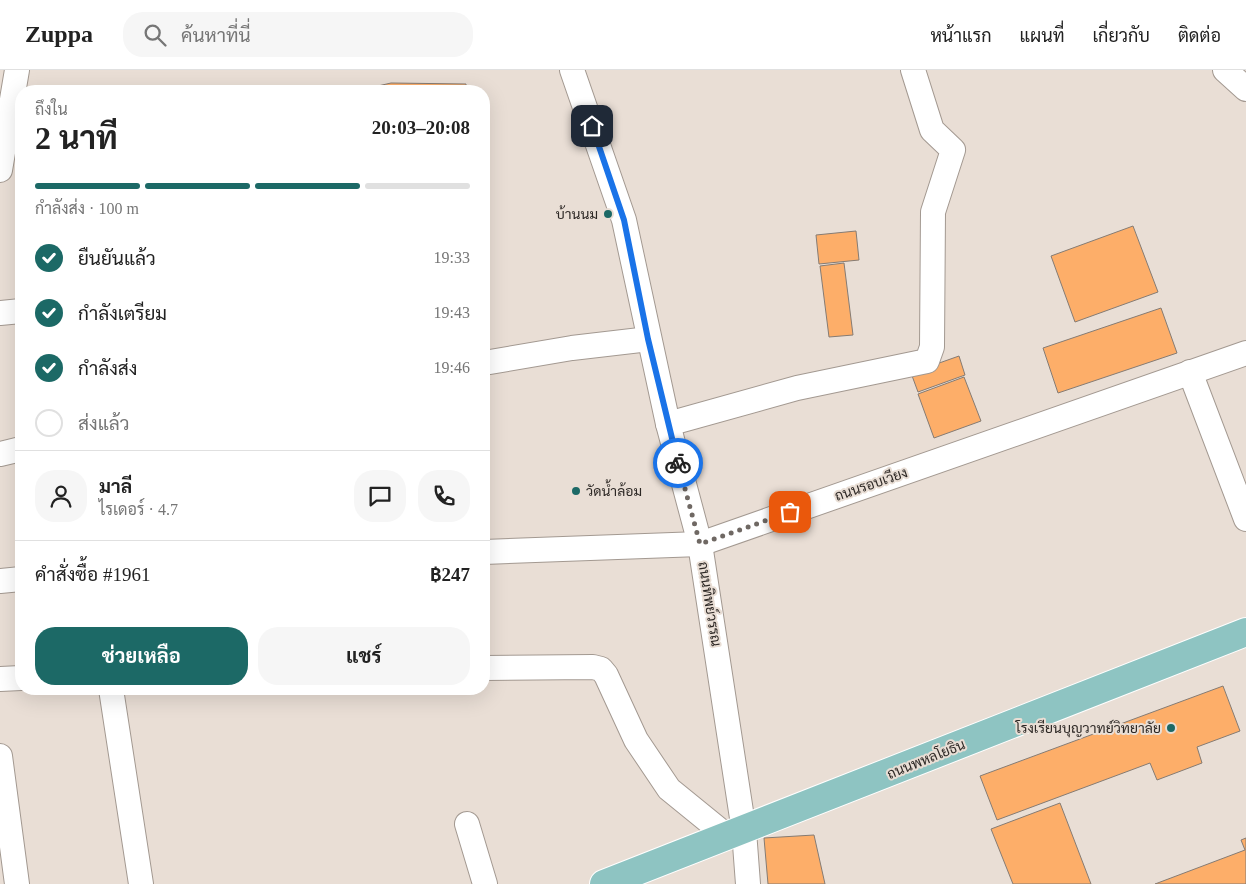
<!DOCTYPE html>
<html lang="th">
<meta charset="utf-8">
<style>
body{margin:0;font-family:"Times New Roman",Sarabun,serif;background:#f6f6f6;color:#222;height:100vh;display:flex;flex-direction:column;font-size:19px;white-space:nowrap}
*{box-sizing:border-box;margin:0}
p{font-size:16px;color:#767676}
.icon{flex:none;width:28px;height:28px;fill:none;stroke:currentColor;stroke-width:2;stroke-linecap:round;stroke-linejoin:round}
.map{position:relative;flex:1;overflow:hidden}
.details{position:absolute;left:15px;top:15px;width:475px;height:610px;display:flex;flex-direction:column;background:#fff;border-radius:20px;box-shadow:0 5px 20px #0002}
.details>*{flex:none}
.pin{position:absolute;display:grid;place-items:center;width:42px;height:42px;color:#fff;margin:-21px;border-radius:10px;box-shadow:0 2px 8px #0006}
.courier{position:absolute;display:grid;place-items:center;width:50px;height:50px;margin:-25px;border:4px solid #1a73e8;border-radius:50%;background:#fff;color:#222;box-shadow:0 1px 6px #0007}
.overview em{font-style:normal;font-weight:700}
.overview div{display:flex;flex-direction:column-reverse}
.overview{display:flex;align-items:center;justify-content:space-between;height:85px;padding:0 20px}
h1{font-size:32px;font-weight:700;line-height:38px}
.bar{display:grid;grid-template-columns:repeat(4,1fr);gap:8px 5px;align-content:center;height:60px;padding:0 20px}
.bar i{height:6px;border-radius:4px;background:#e0e0e0}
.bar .on{background:#1c6966}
.bar p{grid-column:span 4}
.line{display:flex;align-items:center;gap:12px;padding:0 20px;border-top:1px solid #e0e0e0}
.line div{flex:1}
.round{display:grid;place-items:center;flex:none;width:52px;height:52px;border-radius:20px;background:#f6f6f6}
ol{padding:0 20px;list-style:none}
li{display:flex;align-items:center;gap:15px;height:55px}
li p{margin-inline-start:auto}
li .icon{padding:5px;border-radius:50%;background:#1c6966;color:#fff;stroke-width:4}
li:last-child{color:#767676}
li i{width:28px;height:28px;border:2px solid #e0e0e0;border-radius:50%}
.button{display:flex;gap:10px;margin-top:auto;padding:10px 20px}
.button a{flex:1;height:58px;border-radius:20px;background:#1c6966;color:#fff;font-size:20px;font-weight:700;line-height:58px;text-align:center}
.button a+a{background:#f6f6f6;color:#222}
header{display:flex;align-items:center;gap:30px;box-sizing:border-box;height:70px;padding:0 25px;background:#fff;border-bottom:1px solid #e0e0e0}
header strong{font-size:24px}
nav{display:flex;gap:28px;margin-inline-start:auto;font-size:18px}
.search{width:350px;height:45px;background:#f6f6f6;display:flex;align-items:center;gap:12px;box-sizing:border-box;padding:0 18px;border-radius:20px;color:#767676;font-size:19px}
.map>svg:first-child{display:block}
.building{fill:#fdae69;stroke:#857b73}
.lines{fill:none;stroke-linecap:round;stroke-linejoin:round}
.minor-casing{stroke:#a39991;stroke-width:26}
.major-casing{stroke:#fff;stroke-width:30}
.minor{stroke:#fff;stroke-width:24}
.major{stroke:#8ec4c2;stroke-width:28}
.done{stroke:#6f6863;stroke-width:5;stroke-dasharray:0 9}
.route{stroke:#1a73e8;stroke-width:6}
.poi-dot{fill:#1c6966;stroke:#e9ded5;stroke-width:2}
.labels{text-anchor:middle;stroke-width:4;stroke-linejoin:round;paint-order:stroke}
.poi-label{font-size:14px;fill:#2d2825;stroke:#e9ded5;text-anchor:end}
.street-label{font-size:14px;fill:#2d2825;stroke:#e9ded5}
</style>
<header>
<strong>Zuppa</strong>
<div class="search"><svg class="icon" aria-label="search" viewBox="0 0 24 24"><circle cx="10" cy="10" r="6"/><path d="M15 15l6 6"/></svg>ค้นหาที่นี่</div>
<nav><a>หน้าแรก</a><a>แผนที่</a><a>เกี่ยวกับ</a><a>ติดต่อ</a></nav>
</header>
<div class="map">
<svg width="1246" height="814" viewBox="0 0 1246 814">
<rect width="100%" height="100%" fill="#e9ded5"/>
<g class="building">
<polygon points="391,13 466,14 466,21 356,21"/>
<polygon points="1133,156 1158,222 1075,252 1051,186"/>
<polygon points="856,161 859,190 819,194 816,165"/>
<polygon points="844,193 853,265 829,267 820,196"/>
<polygon points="1161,238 1177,283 1058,323 1043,278"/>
<polygon points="959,286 965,305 918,322 911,303"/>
<polygon points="964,307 981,351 934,368 918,324"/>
<polygon points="1223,616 1240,661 1197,677 1202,693 1157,710 1150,693 997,750 980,706"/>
<polygon points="1060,733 1091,814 1013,814 991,759"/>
<polygon points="814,765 825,814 768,814 764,768"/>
<polygon points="1246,768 1246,814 1155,814 1245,780 1241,770"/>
</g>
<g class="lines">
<g class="minor-casing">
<g id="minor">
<polyline points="572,0 624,150 668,354 700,474 744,761 748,814"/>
<polyline points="1225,0 1246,19"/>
<polyline points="0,100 17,0"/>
<polyline points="0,243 21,241"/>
<polyline points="484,293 572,278 649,269"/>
<polyline points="1190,302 1246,449"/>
<polyline points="668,354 797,318 927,291 932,277 933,142 953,80 932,60 913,0"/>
<polyline points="0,384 21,379"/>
<polyline points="484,482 700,474 1246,283"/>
<polyline points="0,511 21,509"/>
<polyline points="484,598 593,597 601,599 606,605 636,670 669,719 728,767"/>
<polyline points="0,609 21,608"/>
<polyline points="111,619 141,814"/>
<polyline points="0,686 17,814"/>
<polyline points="467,754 485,814"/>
</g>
</g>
<g class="major-casing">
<polyline id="major" points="604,814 1246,562"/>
</g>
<use href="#minor" class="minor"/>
<use href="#major" class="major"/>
</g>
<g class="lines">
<polyline class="done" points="678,393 700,474 790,442"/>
<polyline class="route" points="592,56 624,150 648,269 678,393"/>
</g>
<g class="poi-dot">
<circle cx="608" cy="144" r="5"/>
<circle cx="576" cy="421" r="5"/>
<circle cx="1171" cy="658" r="5"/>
</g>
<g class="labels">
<g class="poi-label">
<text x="598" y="149">บ้านนม</text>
<text x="586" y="426" text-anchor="start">วัดน้ำล้อม</text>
<text x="1161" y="663">โรงเรียนบุญวาทย์วิทยาลัย</text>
</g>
<g class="street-label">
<text transform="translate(871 414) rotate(-19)" y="5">ถนนรอบเวียง</text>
<text transform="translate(710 534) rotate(81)" y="5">ถนนทิพย์วรรณ</text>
<text transform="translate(926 689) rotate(-22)" y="5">ถนนพหลโยธิน</text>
</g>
</g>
</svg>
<div class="pin" style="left:790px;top:442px;background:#ea580c"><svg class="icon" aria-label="bag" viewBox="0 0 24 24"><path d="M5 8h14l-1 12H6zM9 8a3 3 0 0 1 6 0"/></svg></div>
<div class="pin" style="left:592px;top:56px;background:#1f2937"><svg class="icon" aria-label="home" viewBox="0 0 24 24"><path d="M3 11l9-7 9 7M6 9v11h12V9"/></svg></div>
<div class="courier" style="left:678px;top:393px"><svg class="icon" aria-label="bike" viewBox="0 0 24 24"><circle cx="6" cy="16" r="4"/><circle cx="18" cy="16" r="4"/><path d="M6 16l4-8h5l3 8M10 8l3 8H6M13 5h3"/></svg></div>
<section class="details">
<div class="overview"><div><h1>2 นาที</h1><p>ถึงใน</p></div><em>20:03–20:08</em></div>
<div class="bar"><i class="on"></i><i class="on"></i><i class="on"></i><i></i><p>กำลังส่ง · 100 m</p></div>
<ol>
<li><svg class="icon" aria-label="check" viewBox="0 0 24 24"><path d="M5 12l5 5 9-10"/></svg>ยืนยันแล้ว<p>19:33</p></li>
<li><svg class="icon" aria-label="check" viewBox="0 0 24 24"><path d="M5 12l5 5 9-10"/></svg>กำลังเตรียม<p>19:43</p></li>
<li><svg class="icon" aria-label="check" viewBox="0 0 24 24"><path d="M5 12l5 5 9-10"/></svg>กำลังส่ง<p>19:46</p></li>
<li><i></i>ส่งแล้ว</li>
</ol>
<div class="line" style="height:90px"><a class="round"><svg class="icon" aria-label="person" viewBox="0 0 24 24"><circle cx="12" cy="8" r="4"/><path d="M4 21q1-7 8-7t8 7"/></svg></a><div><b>มาลี</b><p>ไรเดอร์ · 4.7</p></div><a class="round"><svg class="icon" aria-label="chat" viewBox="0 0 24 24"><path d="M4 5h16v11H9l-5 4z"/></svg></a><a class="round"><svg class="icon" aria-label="phone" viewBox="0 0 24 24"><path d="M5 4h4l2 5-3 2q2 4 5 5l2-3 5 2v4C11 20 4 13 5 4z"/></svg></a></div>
<div class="line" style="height:65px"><div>คำสั่งซื้อ #1961</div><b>฿247</b></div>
<div class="button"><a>ช่วยเหลือ</a><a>แชร์</a></div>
</section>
</div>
